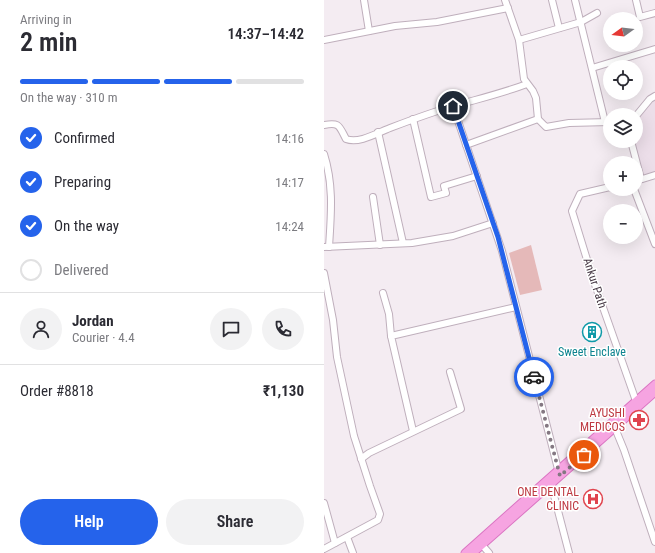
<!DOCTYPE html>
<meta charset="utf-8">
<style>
body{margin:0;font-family:"Roboto Condensed",sans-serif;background:#f2f2f3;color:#2b2b33;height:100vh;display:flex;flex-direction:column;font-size:15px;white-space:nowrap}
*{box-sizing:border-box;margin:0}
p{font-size:13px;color:#7c7c81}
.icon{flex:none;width:22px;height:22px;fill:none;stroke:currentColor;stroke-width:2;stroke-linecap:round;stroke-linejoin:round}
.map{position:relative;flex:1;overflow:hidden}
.details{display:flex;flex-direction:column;background:#fff;width:324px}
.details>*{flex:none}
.needle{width:26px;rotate:255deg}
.buttons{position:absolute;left:279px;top:12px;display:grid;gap:8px}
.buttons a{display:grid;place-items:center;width:40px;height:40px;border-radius:50%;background:#fff;box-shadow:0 4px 16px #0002;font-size:20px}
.pin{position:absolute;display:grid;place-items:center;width:34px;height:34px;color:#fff;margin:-17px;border:2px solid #fff;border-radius:50%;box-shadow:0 1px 4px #0007}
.courier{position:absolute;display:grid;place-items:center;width:40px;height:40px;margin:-20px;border:3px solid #2563eb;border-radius:50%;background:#fff;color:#222;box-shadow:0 1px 5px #0007}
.head em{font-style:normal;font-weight:600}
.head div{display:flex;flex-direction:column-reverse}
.head{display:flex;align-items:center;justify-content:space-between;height:68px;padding:0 20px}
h1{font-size:26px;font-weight:600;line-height:30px}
.bar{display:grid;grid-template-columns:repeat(4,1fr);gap:6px 4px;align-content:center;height:48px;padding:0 20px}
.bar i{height:5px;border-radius:3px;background:#e1e1e2}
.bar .active{background:#2563eb}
.bar p{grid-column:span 4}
.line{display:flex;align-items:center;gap:10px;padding:0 20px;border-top:1px solid #e1e1e2}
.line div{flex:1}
.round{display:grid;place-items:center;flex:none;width:42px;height:42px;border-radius:21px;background:#f2f2f3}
ol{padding:0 20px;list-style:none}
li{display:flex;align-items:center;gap:12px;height:44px}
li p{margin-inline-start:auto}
li .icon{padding:4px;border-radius:50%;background:#2563eb;color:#fff;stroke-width:4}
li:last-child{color:#7c7c81}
li i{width:22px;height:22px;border:2px solid #e1e1e2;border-radius:50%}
.button{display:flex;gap:8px;margin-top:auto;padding:8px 20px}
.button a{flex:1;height:46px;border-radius:24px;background:#2563eb;color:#fff;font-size:16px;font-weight:600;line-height:46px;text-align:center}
.button a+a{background:#f2f2f3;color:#2b2b33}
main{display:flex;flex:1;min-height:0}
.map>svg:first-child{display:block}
.residential{fill:#ecdee9}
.green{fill:#e5b9b9}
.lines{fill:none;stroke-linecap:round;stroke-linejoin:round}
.minor-casing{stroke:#bfafbc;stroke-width:8}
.major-casing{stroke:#da74c2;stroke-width:9}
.minor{stroke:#fff;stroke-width:6}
.major{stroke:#f6a4e1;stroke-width:7}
.done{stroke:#847882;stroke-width:4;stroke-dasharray:0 7.2}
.route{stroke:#2563eb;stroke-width:5}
.labels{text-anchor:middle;stroke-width:3;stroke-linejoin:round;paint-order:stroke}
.street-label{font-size:12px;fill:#483a46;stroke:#fff}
.culture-label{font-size:12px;fill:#0d838f;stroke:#fff}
.health-label{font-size:12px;fill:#be3a42;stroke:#fff;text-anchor:end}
</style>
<main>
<section class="details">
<div class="head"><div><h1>2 min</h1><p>Arriving in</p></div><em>14:37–14:42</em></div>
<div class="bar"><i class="active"></i><i class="active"></i><i class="active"></i><i></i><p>On the way · 310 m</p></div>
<ol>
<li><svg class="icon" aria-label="check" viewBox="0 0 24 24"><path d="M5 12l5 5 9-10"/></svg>Confirmed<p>14:16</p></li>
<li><svg class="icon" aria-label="check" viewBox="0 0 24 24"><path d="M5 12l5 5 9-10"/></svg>Preparing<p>14:17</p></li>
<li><svg class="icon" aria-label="check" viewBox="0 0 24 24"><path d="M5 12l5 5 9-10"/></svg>On the way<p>14:24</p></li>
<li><i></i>Delivered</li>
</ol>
<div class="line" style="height:72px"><a class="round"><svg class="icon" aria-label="person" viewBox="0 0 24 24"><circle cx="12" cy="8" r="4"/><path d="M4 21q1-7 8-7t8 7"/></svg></a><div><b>Jordan</b><p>Courier · 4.4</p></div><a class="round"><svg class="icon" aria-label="chat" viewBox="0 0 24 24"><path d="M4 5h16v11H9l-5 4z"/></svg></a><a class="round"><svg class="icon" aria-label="phone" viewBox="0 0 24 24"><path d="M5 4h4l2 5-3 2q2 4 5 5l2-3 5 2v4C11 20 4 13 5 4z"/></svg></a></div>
<div class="line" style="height:52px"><div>Order #8818</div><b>₹1,130</b></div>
<div class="button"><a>Help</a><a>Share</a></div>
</section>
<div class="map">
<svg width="331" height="553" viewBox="0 0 331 553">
<rect width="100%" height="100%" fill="#f4ecf2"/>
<polygon class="residential" points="331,96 331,175 317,179 307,141 312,141 312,116"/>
<polygon class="green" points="207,245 218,290 196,295 185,253"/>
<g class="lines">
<g class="minor-casing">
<g id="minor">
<polyline points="40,0 45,31"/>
<polyline points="181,0 195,40 200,79 209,91 212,98 214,119 222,127 245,123 286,122"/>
<polyline points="228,0 235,28"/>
<polyline points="251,0 281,122"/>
<polyline points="312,0 316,17 331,13"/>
<polyline points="0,40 71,26 113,22 184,8"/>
<polyline points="195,40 257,22 273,13"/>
<polyline points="268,68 331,49"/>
<polyline points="129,106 178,251 235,473"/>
<polyline points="312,116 326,99 331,96"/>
<polyline points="89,119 107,197 122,193 120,186 153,176"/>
<path d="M0,125C16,122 15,126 22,139C35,144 53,133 66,128C87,120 108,112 130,106C154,99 179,93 203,84"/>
<polyline points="54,132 79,243"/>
<polyline points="307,141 317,179"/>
<polyline points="142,145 214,119"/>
<path d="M0,154C10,186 7,215 5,247"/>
<polyline points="312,181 331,175"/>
<polyline points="286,187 256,194 248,211 269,279 312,401"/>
<polyline points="310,189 331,244"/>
<polyline points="49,197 56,245"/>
<polyline points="0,247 88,243 129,236 169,223"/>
<polyline points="0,273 9,320 13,357 30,436 46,486 56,514 54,520 0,549"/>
<polyline points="59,293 65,314 67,336"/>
<polyline points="288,425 291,428 300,450 331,542"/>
<polyline points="89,431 67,336 192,307"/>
<polyline points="37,459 45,453 137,409 126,372"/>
<polyline points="227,484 245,553"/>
<polyline points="0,503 11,543"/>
<polyline points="23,537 29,553"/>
<polyline points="158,545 165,553"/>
</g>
</g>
<g class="major-casing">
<g id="major">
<polyline points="141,553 331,384"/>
<polyline points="149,553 331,392"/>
</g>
</g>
<use href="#minor" class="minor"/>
<use href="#major" class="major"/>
</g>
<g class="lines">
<polyline class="done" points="210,377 236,476 260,455"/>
<polyline class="route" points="129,106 174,237 210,377"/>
</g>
<defs>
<g id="building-ring" transform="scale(1)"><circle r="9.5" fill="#fff" stroke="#0f9aa8" stroke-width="1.5"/><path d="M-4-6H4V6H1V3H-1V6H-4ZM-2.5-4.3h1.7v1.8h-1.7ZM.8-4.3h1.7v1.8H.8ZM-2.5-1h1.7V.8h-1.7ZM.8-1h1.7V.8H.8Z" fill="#0f9aa8"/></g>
<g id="pharmacy-ring" transform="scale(1)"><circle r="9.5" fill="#fff" stroke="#e0444e" stroke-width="1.5"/><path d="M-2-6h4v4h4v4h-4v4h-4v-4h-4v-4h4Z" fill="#e0444e"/></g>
<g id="hospital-ring" transform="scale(1)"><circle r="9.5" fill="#fff" stroke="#e0444e" stroke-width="1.5"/><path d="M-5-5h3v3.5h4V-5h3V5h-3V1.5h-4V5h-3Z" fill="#e0444e"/></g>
</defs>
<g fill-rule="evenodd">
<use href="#building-ring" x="268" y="332"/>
<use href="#pharmacy-ring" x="315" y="420"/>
<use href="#hospital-ring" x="269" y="499"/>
</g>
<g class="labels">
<g class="street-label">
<text transform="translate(271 283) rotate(72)" y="4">Ankur Path</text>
</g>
<g class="culture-label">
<text x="268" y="356">Sweet Enclave</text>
</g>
<g class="health-label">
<text x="301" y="417">AYUSHI<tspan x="301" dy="14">MEDICOS</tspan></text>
<text x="255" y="496">ONE DENTAL<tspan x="255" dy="14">CLINIC</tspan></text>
</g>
</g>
</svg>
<div class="buttons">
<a><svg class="needle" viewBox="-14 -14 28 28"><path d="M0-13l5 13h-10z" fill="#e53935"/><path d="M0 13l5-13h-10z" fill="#7c7c81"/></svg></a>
<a><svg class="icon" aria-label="locate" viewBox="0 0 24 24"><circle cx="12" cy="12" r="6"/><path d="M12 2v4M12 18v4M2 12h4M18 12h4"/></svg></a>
<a><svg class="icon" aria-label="layers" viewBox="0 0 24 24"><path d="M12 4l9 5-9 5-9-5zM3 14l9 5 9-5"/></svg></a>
<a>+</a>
<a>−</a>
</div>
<div class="pin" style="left:260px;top:455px;background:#ea580c"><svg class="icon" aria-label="bag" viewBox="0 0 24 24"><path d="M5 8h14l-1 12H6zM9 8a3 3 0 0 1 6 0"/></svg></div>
<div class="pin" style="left:129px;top:106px;background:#1f2937"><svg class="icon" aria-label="home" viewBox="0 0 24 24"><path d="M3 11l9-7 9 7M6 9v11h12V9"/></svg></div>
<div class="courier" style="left:210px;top:377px"><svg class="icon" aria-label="car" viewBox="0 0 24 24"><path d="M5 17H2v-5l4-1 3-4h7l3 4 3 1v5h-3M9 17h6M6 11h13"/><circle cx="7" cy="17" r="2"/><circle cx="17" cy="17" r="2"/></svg></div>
</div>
</main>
